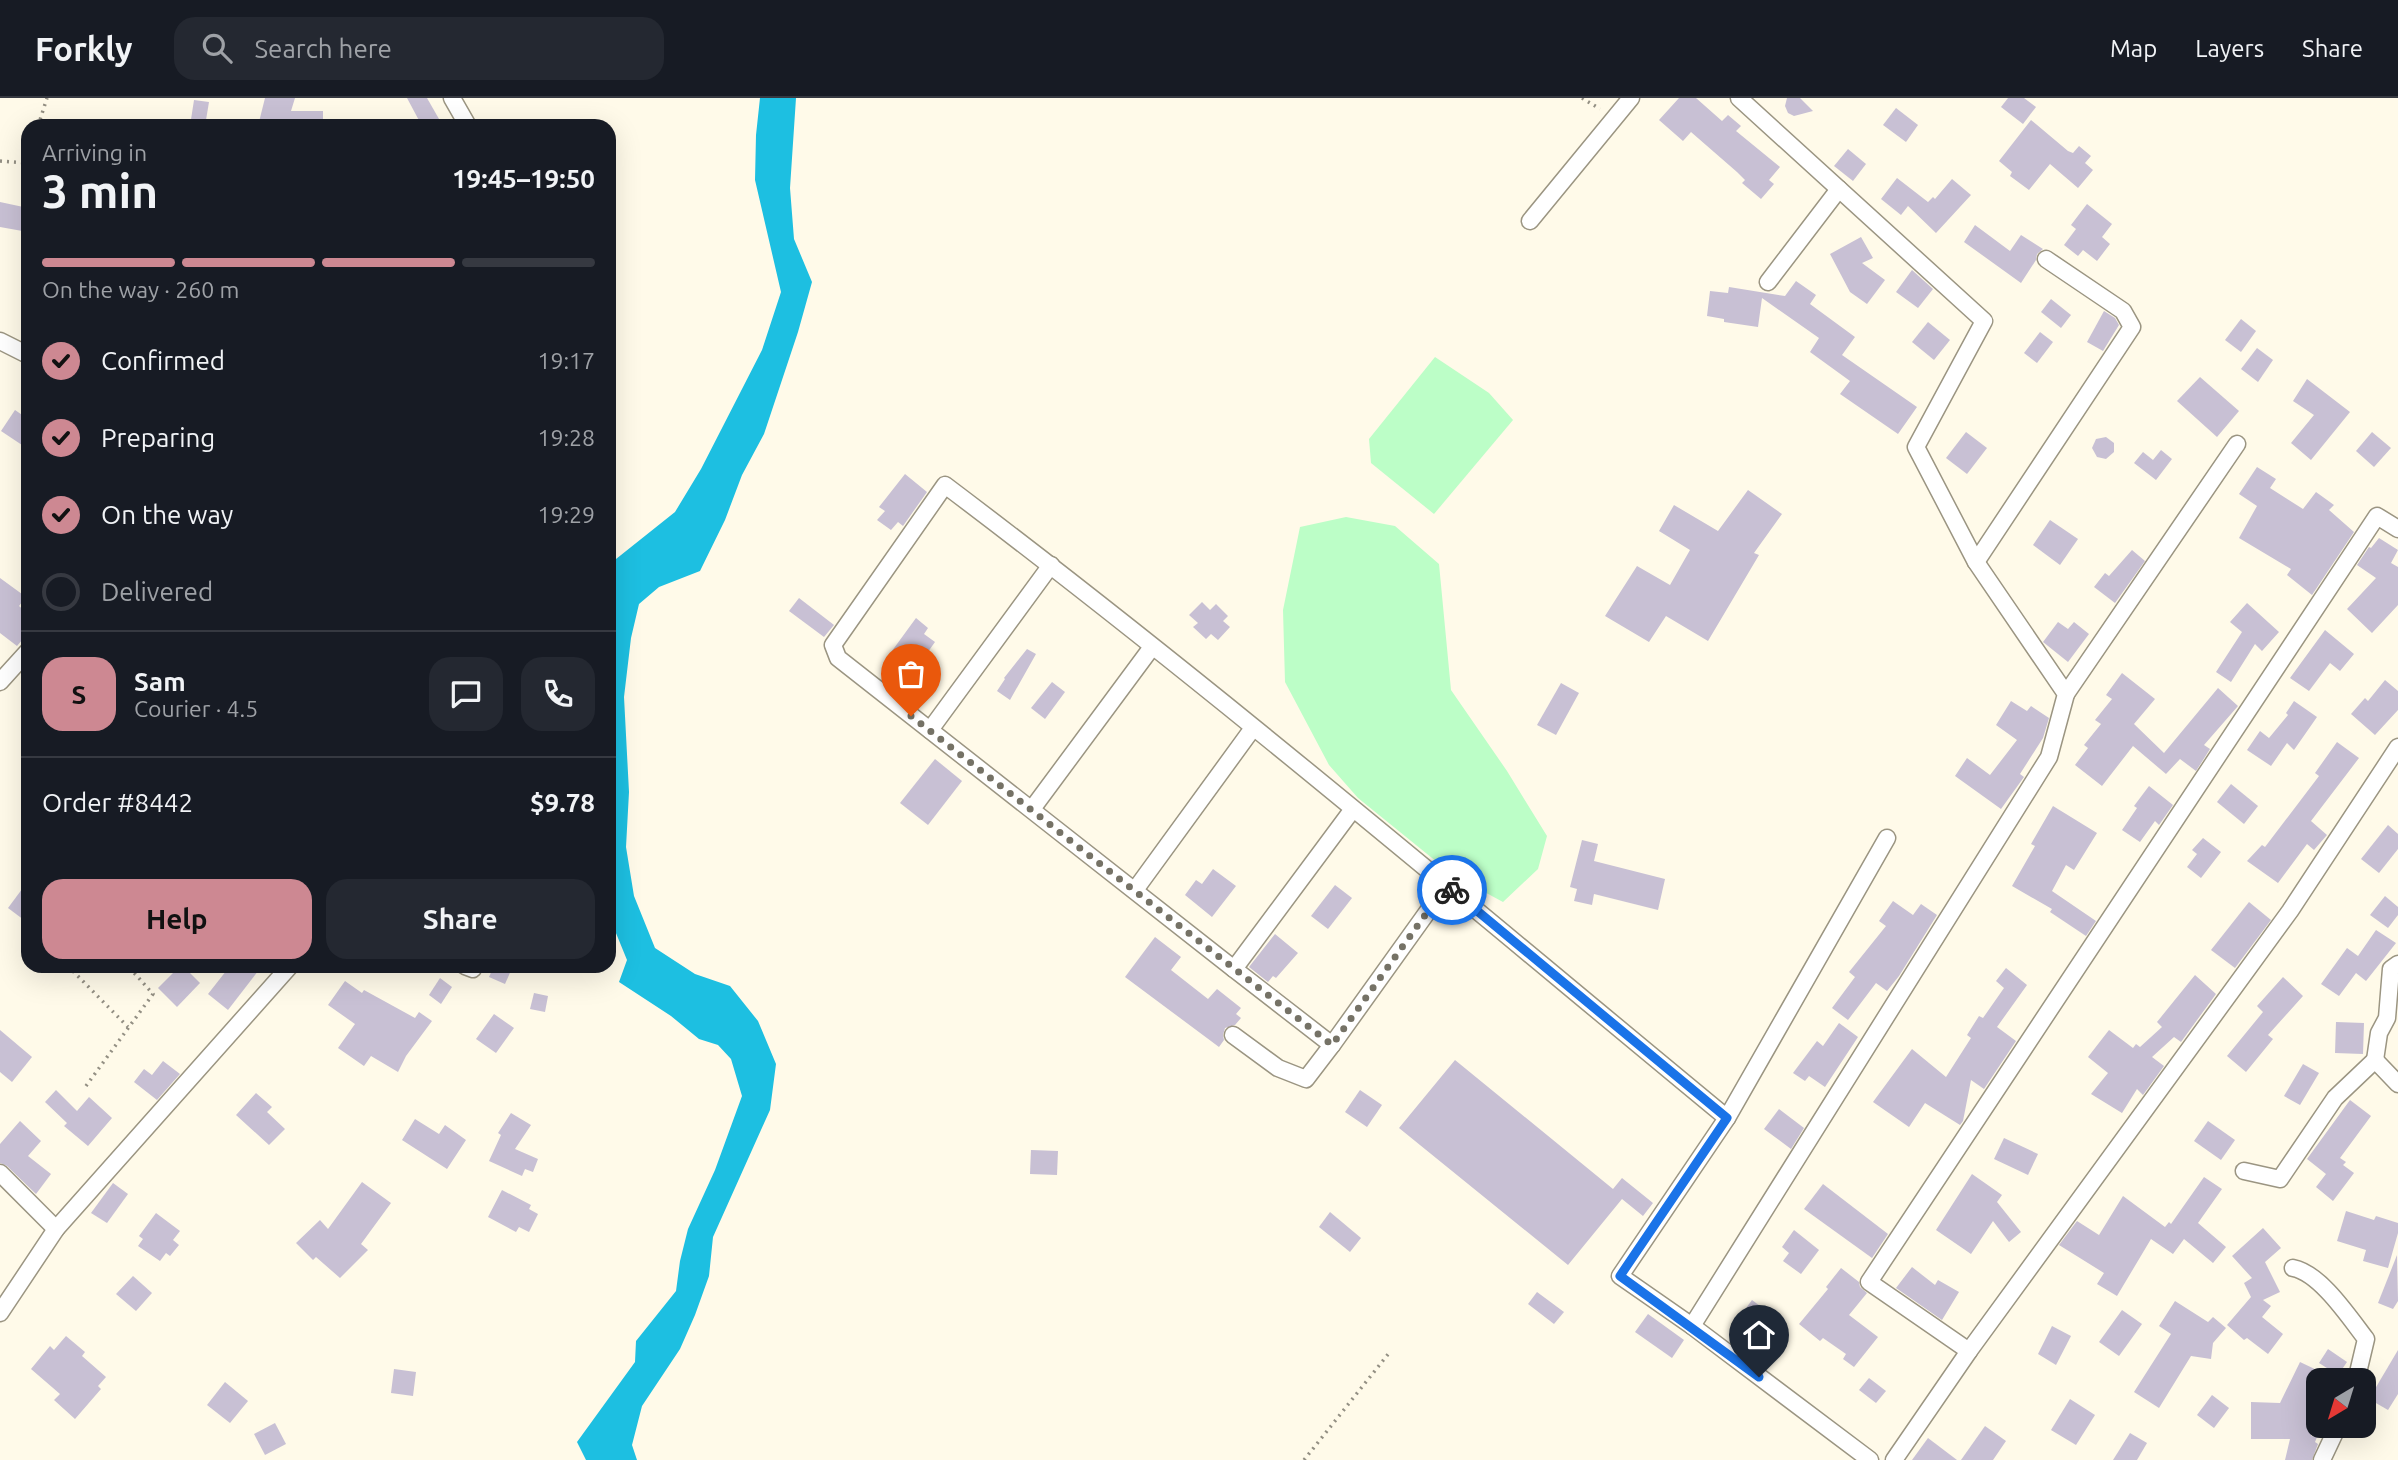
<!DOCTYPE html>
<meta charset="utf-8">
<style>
body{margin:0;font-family:Ubuntu,sans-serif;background:#242831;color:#f1f3f6;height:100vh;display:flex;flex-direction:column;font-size:26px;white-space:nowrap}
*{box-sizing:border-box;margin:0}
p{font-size:23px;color:#9ea1a6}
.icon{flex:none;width:38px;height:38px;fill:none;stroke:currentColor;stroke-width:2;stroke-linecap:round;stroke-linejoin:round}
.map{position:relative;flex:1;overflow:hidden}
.sheet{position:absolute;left:21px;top:21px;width:595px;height:854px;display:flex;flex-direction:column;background:#171b24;border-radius:21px;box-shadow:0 7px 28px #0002}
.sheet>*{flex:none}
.needle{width:46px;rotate:218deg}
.tools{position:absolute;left:2306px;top:1270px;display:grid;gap:14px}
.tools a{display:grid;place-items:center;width:70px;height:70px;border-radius:14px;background:#171b24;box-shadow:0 7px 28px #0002;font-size:35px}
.pin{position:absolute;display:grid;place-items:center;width:60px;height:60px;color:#fff;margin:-72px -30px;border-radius:50% 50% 50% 0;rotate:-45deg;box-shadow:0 0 7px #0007}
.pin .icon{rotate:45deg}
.courier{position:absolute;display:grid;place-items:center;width:70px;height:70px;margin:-35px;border:5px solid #1a73e8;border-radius:50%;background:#fff;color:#222;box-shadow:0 2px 9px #0007}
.overview em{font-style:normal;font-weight:700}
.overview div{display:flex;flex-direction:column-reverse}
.overview{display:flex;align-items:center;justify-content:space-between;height:119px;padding:0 21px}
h1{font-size:46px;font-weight:700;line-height:52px}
.bar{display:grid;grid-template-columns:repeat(4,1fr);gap:10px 7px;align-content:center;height:84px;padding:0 21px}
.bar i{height:9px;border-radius:5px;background:#363941}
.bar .active{background:#cd8892}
.bar p{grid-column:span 4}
.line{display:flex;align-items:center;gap:18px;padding:0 21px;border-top:2px solid #363941}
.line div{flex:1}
.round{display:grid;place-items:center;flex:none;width:74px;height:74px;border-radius:21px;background:#242831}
ol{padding:0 21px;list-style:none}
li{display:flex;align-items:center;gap:21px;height:77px}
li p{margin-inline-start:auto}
li .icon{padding:7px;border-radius:50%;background:#cd8892;color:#111;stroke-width:4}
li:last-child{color:#9ea1a6}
li i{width:38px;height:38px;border:4px solid #363941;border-radius:50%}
.action{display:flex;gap:14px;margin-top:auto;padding:14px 21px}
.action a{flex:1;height:80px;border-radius:21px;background:#cd8892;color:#111;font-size:28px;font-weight:700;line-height:80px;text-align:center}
.action a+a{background:#242831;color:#f1f3f6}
header{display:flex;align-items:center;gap:42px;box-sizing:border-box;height:98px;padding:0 35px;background:#171b24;border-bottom:2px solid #363941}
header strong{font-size:33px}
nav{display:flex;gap:38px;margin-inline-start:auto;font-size:24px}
.search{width:490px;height:63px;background:#242831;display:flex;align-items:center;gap:18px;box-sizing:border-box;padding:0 24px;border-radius:21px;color:#9ea1a6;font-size:26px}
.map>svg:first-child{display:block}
.green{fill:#bcfec7}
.water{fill:#1dbfe1}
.building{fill:#c8c0d4}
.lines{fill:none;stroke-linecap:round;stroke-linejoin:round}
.street-casing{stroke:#9b9582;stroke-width:19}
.path{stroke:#938f83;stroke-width:3.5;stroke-dasharray:2 5;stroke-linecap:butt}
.street{stroke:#fff;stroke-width:16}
.done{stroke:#757266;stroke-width:7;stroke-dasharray:0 12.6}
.route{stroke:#1a73e8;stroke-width:9}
</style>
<header>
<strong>Forkly</strong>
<div class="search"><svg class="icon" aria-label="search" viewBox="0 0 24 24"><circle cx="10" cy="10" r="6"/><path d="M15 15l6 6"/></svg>Search here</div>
<nav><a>Map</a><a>Layers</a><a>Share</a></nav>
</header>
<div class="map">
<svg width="2398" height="1362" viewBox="0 0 2398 1362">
<rect width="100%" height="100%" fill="#fffae9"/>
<g class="green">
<polygon points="1435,259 1489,295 1513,322 1434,416 1371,365 1369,341"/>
<polygon points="1346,419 1395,428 1439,466 1451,592 1507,673 1547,738 1538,771 1503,804 1453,777 1358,700 1329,667 1285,584 1283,512 1300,429"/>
</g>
<polygon class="water" points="760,0 796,0 790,90 794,141 812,184 798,234 764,336 742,377 725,422 700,473 659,489 639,506 631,540 624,599 629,694 626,749 634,798 655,850 695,876 730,888 758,923 776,966 770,1012 713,1139 709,1178 695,1217 680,1251 642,1308 632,1347 637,1362 586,1362 577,1344 635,1264 636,1243 676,1193 680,1163 688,1131 715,1072 742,998 731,961 718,947 699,941 671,918 619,884 627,862 609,818 609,475 611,465 675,414 701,371 762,252 781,194 755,82 756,37"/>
<g class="building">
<polygon points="265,0 295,0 291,13 323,13 323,28 258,28"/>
<polygon points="407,0 427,0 443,28 422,28"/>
<polygon points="1679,0 1696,0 1722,23 1728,17 1741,28 1736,33 1780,69 1769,82 1774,86 1761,101 1742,85 1745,82 1737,74 1691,34 1683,43 1659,22"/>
<polygon points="1787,0 1800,0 1813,13 1794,18 1788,15 1785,8"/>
<polygon points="2008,0 2024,0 2036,9 2023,26 2001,9"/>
<polygon points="194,2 209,4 205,28 190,28"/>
<polygon points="1896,10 1918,27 1906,44 1883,27"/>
<polygon points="2031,22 2068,53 2073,55 2079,48 2091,58 2085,65 2093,72 2078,90 2050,66 2029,92 2010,78 2012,74 1999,63"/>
<polygon points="1848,51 1866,66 1853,83 1834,68"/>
<polygon points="1897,80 1928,104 1933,99 1935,101 1952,81 1971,97 1936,135 1908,108 1901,117 1881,101"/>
<polygon points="0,104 28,110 28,134 0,129"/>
<polygon points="2087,106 2112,126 2102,139 2110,146 2097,163 2083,152 2078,158 2064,147 2076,131 2071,127"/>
<polygon points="1975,127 2010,153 2021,137 2043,151 2037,156 2036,162 2021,185 1964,144"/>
<polygon points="1861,139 1873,160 1862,165 1885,182 1867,206 1850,194 1830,156"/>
<polygon points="1912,172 1933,191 1918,210 1896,194"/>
<polygon points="1796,183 1816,197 1810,206 1855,239 1842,257 1917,309 1898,336 1840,296 1850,283 1810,254 1819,240 1762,200 1758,229 1724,224 1724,221 1707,218 1710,193 1728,195 1729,189 1785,198"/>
<polygon points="2051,201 2071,217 2061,230 2041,214"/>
<polygon points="2104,213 2115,220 2119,227 2103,253 2087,244"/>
<polygon points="2241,221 2256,233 2241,254 2225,242"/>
<polygon points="1928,224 1950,242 1934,262 1912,244"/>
<polygon points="2040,234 2053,244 2037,265 2024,255"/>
<polygon points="2257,250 2273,262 2258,284 2241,271"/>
<polygon points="2200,279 2239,313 2217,339 2177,303"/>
<polygon points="2307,281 2350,314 2311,362 2291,345 2314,317 2293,303"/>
<polygon points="15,312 28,321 28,351 1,333"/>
<polygon points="1966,334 1987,350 1967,376 1946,360"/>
<polygon points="2372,334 2391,350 2374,369 2356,353"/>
<polygon points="2106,339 2114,345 2114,354 2106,361 2097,359 2092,350 2096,341"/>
<polygon points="2161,352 2172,361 2156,382 2134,365 2143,354 2153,362"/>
<polygon points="2257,369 2276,381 2270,390 2303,411 2316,394 2334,407 2329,412 2354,434 2312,497 2287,477 2291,471 2239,440 2257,408 2239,396"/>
<polygon points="905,376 927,394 903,428 898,424 891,432 877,422 885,413 879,409"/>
<polygon points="1748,392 1782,416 1754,455 1759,457 1708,543 1666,518 1649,544 1605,518 1637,468 1670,487 1690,452 1659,433 1674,407 1718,433"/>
<polygon points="2050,422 2078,441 2060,467 2033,447"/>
<polygon points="2379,440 2398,452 2391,465 2398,469 2398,507 2372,535 2347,511 2376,480 2357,467 2369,449 2371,450"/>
<polygon points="2132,452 2145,463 2115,505 2094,489 2105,475 2109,478"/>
<polygon points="0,480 26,499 19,508 28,516 28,535 17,548 0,535"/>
<polygon points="799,500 834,527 824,539 789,513"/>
<polygon points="1202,504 1210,512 1216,506 1228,518 1223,523 1230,529 1218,542 1211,536 1206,541 1193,529 1198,525 1189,517"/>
<polygon points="2247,505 2279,534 2262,553 2255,546 2231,584 2216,574 2242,534 2230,524"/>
<polygon points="916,520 928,530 924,536 935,544 925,558 922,555 909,572 889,557"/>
<polygon points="2058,524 2068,531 2074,524 2089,536 2068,564 2043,544"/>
<polygon points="2325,532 2354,556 2340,573 2330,565 2309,593 2290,580"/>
<polygon points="1027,551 1036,556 1010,602 997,593 1005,581 1004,580"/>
<polygon points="2122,575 2155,601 2134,626 2164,655 2218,590 2238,608 2204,647 2210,651 2196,673 2180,661 2166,676 2133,648 2102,688 2075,667 2088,650 2084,647 2101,626 2095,622 2112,601 2106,597"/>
<polygon points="2385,582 2398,593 2398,612 2375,637 2351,616 2365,600 2368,603"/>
<polygon points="1052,584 1065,594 1045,621 1031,610"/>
<polygon points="1561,585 1579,595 1556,637 1537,627"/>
<polygon points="2011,603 2027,613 2031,608 2049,620 2043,640 2020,676 2024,679 2001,711 1955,678 1967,660 1990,677 2017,642 1996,627"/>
<polygon points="2294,603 2317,619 2294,652 2287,645 2271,668 2247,652 2260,633 2269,640 2288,617 2286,615"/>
<polygon points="2337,644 2359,660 2311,723 2327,737 2314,752 2307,746 2278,785 2247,763 2262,747 2265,749 2297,707 2319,678 2315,675"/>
<polygon points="935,661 962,683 928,727 900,705"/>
<polygon points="2231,686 2258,708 2244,726 2217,704"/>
<polygon points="2149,688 2173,707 2159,727 2155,723 2140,744 2122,732 2137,710 2134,708"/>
<polygon points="2053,708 2097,735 2074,772 2066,767 2052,793 2096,823 2086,838 2050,814 2052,811 2012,788 2035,748 2031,746"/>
<polygon points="2388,727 2398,736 2398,751 2379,775 2361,761"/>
<polygon points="2203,740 2221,754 2201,780 2187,769 2197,756 2192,752"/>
<polygon points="1582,742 1598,746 1594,763 1665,781 1658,812 1594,796 1592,807 1574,803 1577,791 1570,789"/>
<polygon points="1213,771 1236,788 1212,819 1185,797 1196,782 1202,786"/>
<polygon points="28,783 28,825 8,810"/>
<polygon points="1335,787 1352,800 1328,831 1311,818"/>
<polygon points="2385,798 2398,809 2398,817 2388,830 2370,817"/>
<polygon points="1893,803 1913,817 1921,806 1937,817 1899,878 1887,893 1876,885 1848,922 1832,910 1855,879 1849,874 1886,828 1879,823"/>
<polygon points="2249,804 2271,822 2235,870 2211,852"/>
<polygon points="2376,832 2396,845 2366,883 2356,875 2339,898 2321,886 2347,850 2358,858"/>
<polygon points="1275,836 1298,855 1276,880 1273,878 1268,884 1249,869"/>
<polygon points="1155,839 1181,859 1171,872 1208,901 1217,891 1241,910 1236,916 1241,920 1235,927 1225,930 1223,937 1224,942 1219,949 1125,879"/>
<polygon points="180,868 183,868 200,885 177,909 158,890"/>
<polygon points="230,868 262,868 228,912 208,896"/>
<polygon points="494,868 513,868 505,886 489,879"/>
<polygon points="2006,870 2027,887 1997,929 2016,943 1984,991 1971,982 1963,1023 1960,1027 1925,1005 1909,1029 1873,1004 1912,951 1946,979 1971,940 1967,937 1979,918 1983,920 2004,890 1996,883"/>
<polygon points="2195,877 2216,896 2181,944 2174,939 2152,959 2164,968 2143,997 2137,991 2122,1015 2091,996 2108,975 2088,959 2109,932 2133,950 2136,946 2140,949 2162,929 2157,924"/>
<polygon points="2283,879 2303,898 2268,937 2273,941 2246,974 2227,958 2263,914 2257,908"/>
<polygon points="440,880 452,889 441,906 429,897"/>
<polygon points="345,883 362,895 364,892 415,920 419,914 432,923 406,958 398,974 371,958 364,968 338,950 355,926 328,907"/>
<polygon points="534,895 548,898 545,914 530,911"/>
<polygon points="494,916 514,930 496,955 476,941"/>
<polygon points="2336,924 2364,925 2363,956 2335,955"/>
<polygon points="1839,925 1858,939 1825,989 1809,978 1805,983 1793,975 1817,943 1823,948"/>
<polygon points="0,932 32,959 12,984 0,974"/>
<polygon points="1455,962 1613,1091 1622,1080 1653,1105 1643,1118 1622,1101 1568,1167 1399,1030"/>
<polygon points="163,963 180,976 157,1002 134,984 144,971 152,977"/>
<polygon points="2303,966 2319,975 2300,1007 2284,998"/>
<polygon points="56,992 77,1013 89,999 112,1020 88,1048 64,1028 67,1025 45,1004"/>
<polygon points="1360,992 1382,1007 1367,1029 1345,1014"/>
<polygon points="256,995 272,1009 267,1014 285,1031 269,1047 236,1017"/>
<polygon points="2350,1002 2371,1018 2340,1060 2346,1064 2343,1067 2354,1075 2333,1103 2316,1089 2326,1076 2307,1061"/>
<polygon points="1779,1011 1804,1030 1791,1051 1764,1031"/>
<polygon points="511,1015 531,1027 515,1051 538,1061 533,1074 525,1071 522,1078 489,1063 501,1037 498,1035"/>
<polygon points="415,1021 439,1036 445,1027 466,1042 447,1071 402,1042"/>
<polygon points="20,1023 41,1043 28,1058 51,1076 36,1096 7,1068 0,1065 0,1046"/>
<polygon points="2208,1023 2235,1042 2221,1062 2194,1043"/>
<polygon points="2004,1040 2038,1056 2028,1077 1994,1061"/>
<polygon points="1031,1052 1058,1053 1057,1077 1030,1076"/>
<polygon points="1972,1076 2002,1097 1997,1104 2021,1134 2009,1144 1993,1123 1971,1156 1936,1132"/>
<polygon points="2204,1079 2222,1091 2198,1125 2226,1149 2213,1165 2184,1141 2173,1156 2151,1141 2117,1198 2097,1186 2104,1175 2059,1147 2077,1123 2099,1137 2123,1098 2165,1129 2169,1124 2171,1126"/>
<polygon points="362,1084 391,1105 361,1146 368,1152 340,1180 316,1159 313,1162 296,1145 320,1122 328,1131"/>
<polygon points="113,1085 128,1096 107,1125 91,1115"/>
<polygon points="1823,1086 1888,1136 1872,1160 1804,1111"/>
<polygon points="502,1092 531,1107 529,1111 538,1116 529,1134 519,1129 516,1134 488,1119"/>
<polygon points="2346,1113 2374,1122 2376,1118 2398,1125 2398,1135 2388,1170 2363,1163 2366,1152 2337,1143"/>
<polygon points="1330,1114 1361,1140 1350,1154 1319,1129"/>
<polygon points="156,1115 180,1133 173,1142 179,1147 170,1158 166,1155 160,1163 138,1148 143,1141 139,1138"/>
<polygon points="2263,1130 2281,1150 2265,1164 2280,1194 2263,1202 2271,1208 2262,1219 2283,1236 2268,1256 2247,1240 2244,1242 2227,1227 2251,1199 2244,1185 2252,1180 2232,1158"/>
<polygon points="1794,1132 1819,1152 1801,1176 1783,1163 1789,1155 1782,1149"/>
<polygon points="2397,1157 2398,1203 2393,1211 2378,1205"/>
<polygon points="1912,1169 1935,1187 1938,1182 1959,1194 1942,1222 1896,1190"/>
<polygon points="1841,1170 1859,1184 1860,1189 1867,1195 1849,1217 1878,1239 1854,1269 1843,1261 1846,1256 1823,1240 1820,1243 1799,1226 1828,1191 1826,1189"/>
<polygon points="133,1178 152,1195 136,1213 116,1196"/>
<polygon points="1537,1194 1564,1214 1554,1226 1528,1206"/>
<polygon points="1752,1202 1772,1217 1750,1246 1730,1232"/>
<polygon points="2175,1203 2208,1224 2213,1219 2226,1230 2213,1245 2211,1261 2191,1258 2159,1310 2134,1294 2171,1236 2159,1228"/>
<polygon points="2122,1212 2142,1226 2119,1258 2099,1244"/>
<polygon points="1648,1216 1684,1242 1672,1260 1635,1234"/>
<polygon points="2052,1228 2071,1238 2056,1267 2038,1256"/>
<polygon points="66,1238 85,1254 82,1258 106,1279 98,1288 101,1291 75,1321 54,1302 60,1296 31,1271 50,1248 54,1252"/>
<polygon points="2328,1251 2347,1264 2338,1277 2319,1265"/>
<polygon points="2398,1252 2398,1296 2388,1312 2369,1301"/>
<polygon points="2300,1264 2321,1274 2309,1299 2319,1302 2311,1338 2317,1339 2315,1344 2318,1346 2312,1362 2285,1362 2290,1341 2251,1341 2251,1304 2280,1305"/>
<polygon points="394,1271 416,1274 413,1298 391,1295"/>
<polygon points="1869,1280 1886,1293 1876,1305 1859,1292"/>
<polygon points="225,1284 248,1303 230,1325 207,1307"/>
<polygon points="2212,1297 2229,1310 2214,1330 2197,1317"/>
<polygon points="2070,1301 2095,1317 2076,1347 2051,1332"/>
<polygon points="275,1325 286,1346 265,1357 254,1336"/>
<polygon points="1985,1328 2006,1343 1993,1362 1961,1362"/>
<polygon points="2130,1335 2147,1345 2137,1362 2113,1362"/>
<polygon points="1928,1340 1957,1362 1912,1362"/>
</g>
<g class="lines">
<g class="street-casing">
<g id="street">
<polyline points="452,0 468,28"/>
<polyline points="1530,123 1631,0"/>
<polyline points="1768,184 1839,91"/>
<polyline points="0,243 28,257"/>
<polyline points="1976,464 2132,229 2123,213 2046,161"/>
<polyline points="0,584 28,553"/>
<polyline points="2066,596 2237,346"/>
<polyline points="930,632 1051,467"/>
<polyline points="1032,711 1152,549"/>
<path d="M1353,711L1234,871L838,560L833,547L945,387C1213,589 1469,807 1727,1020L1620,1178L1692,1228L1870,1362"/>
<polyline points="1135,792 1253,630"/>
<polyline points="465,868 473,871"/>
<polyline points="1234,871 1332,947 1446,788"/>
<polyline points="1233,937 1278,970 1306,981 1332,947"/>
<polyline points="2375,962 2379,935 2387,920 2391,871 2398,866"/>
<polyline points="1727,1020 1887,740"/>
<polyline points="2244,1073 2280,1081 2335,1000 2375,962 2398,986"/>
<polyline points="0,1075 56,1131"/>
<path d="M2293,1170C2320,1175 2349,1219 2366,1241L2356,1283"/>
<polyline points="0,1215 56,1131 290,868"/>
<polyline points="1692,1228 2049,659 2066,596 1976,464 1916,349 1984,223 1739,0"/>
<polyline points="1969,1253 1869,1184 2377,418 2398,431"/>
<polyline points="1894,1362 1969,1253 2290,813 2398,649"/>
<polyline points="2322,1362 2338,1328"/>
</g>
</g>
<g class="path">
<polyline points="1582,0 1600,11"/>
<polyline points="38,28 47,0"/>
<polyline points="0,63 27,65"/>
<polyline points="68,868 128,929"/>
<polyline points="86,988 153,896 128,868"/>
<polyline points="1304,1362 1389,1255"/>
</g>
<use href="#street" class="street"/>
</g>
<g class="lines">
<polyline class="done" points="911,618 1332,947 1446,788 1452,792"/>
<polyline class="route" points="1452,792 1727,1020 1620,1178 1759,1279"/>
</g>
</svg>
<div class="tools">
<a><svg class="needle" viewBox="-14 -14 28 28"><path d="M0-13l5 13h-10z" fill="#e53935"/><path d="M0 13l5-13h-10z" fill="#9ea1a6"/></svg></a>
</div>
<div class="pin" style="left:911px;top:618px;background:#ea580c"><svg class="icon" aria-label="bag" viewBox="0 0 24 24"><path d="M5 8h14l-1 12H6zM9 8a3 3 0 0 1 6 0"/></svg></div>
<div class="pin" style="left:1759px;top:1279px;background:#1f2937"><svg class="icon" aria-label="home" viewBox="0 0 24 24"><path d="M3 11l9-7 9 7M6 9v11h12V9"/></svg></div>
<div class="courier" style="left:1452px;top:792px"><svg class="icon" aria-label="bike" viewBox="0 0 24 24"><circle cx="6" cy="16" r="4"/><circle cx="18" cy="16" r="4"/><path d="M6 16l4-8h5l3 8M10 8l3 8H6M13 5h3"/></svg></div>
<section class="sheet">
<div class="overview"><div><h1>3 min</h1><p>Arriving in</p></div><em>19:45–19:50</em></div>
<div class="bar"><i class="active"></i><i class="active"></i><i class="active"></i><i></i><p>On the way · 260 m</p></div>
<ol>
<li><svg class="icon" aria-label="check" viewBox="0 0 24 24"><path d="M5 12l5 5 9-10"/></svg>Confirmed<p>19:17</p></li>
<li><svg class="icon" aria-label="check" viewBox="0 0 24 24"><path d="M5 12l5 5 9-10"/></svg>Preparing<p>19:28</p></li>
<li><svg class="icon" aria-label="check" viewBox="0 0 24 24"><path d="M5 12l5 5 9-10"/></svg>On the way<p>19:29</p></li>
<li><i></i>Delivered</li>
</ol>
<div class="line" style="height:126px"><b class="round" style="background:#cd8892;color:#111">S</b><div><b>Sam</b><p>Courier · 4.5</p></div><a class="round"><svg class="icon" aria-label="chat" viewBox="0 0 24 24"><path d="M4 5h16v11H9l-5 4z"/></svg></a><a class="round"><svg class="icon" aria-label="phone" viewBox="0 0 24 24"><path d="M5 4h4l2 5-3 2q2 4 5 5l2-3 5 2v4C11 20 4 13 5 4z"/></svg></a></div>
<div class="line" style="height:91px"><div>Order #8442</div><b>$9.78</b></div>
<div class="action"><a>Help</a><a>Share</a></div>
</section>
</div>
